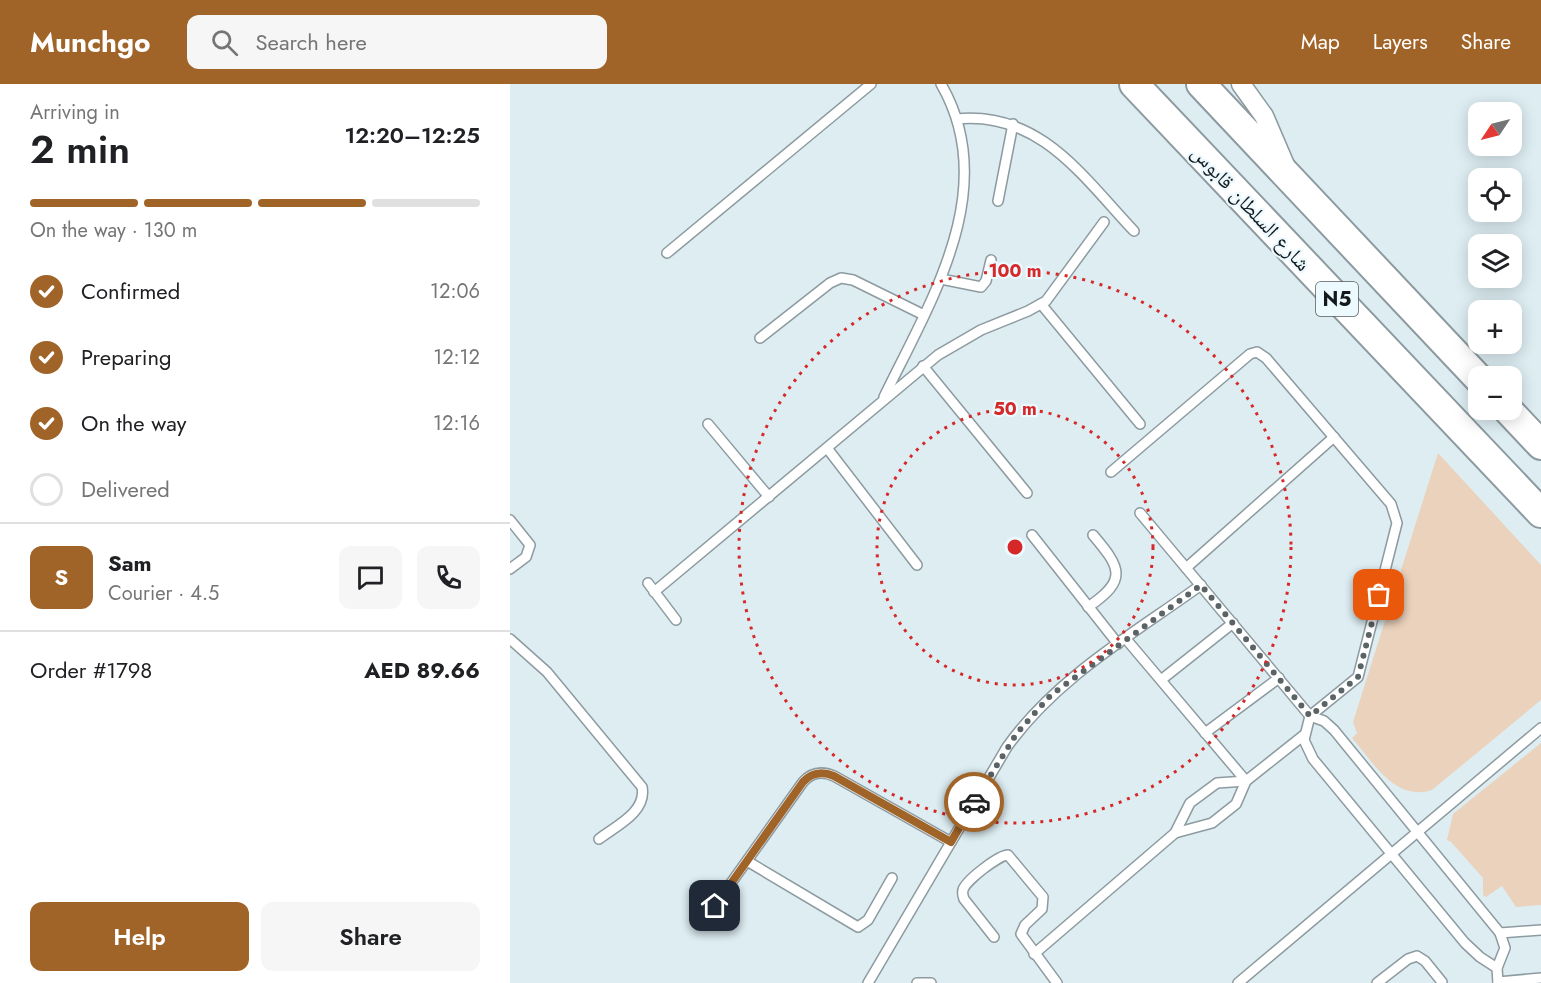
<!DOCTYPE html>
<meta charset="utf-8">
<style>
body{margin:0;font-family:Jost,"Noto Naskh Arabic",sans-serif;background:#f6f6f6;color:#202124;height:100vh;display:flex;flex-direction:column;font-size:22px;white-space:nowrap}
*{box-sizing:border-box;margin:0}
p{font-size:20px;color:#757577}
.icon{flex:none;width:33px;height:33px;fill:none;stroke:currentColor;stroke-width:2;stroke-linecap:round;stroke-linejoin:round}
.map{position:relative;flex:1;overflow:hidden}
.side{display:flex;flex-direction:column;background:#fff;width:510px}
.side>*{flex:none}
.needle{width:39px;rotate:235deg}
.controls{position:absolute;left:958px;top:18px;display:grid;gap:12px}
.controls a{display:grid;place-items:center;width:54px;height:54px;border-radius:12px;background:#fff;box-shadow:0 3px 15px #0003;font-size:30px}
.pin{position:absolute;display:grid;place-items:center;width:51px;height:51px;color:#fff;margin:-26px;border-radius:12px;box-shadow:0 3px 9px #0006}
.courier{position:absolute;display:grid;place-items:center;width:60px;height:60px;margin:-30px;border:4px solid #a16428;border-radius:50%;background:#fff;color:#222;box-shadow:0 2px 8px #0007}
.summary em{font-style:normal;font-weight:600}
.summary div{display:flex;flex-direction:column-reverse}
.summary{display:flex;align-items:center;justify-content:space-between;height:102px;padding:0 30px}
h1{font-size:39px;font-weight:600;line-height:45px}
.bar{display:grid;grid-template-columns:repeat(4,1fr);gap:9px 6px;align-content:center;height:72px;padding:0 30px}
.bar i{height:8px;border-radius:4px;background:#e0e0e0}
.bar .current{background:#a16428}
.bar p{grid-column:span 4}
.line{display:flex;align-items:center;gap:15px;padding:0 30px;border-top:2px solid #e0e0e0}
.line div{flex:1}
.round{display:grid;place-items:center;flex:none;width:63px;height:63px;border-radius:12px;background:#f6f6f6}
ol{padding:0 30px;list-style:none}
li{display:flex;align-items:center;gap:18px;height:66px}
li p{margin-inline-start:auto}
li .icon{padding:6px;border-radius:50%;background:#a16428;color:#fff;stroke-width:4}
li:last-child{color:#757577}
li i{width:33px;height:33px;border:3px solid #e0e0e0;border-radius:50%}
.button{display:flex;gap:12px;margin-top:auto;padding:12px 30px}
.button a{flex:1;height:69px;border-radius:12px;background:#a16428;color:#fff;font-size:24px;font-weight:600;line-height:69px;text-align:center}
.button a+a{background:#f6f6f6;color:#202124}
header{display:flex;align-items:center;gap:36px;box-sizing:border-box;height:84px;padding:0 30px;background:#a16428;color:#fff}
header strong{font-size:28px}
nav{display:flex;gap:33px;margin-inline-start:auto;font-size:21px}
.search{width:420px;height:54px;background:#f6f6f6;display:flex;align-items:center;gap:15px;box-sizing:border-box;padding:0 21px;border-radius:12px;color:#757577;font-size:22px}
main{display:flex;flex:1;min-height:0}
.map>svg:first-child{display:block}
.green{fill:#ebd2bc}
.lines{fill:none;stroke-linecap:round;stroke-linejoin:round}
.service-casing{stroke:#8d9ba0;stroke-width:12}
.minor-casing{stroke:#8d9ba0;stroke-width:21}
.trunk-casing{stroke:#8d9ba0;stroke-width:32}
.service{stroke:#fff;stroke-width:9}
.minor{stroke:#fff;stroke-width:18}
.trunk{stroke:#fff;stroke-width:28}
.done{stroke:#5a6366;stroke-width:6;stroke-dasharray:0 10.8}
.route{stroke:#a16428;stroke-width:8}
.ring{fill:none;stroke:#d62828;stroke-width:3;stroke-dasharray:3 6}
.labels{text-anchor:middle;stroke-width:4.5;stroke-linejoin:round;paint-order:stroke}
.shield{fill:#ecf9fe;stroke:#555c5f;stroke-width:1.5}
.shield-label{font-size:20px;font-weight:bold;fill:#14191b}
.street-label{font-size:21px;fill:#14191b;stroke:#ecf9fe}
.centre{fill:#d62828;stroke:#ecf9fe;stroke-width:3}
.ring-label{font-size:18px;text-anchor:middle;font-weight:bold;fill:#d62828;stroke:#ecf9fe;stroke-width:4.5;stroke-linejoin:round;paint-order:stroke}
</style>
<header>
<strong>Munchgo</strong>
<div class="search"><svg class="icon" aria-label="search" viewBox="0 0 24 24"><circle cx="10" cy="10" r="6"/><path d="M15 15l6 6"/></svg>Search here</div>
<nav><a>Map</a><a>Layers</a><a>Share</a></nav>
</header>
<main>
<section class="side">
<div class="summary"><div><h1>2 min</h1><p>Arriving in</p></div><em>12:20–12:25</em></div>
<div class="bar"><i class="current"></i><i class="current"></i><i class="current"></i><i></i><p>On the way · 130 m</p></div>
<ol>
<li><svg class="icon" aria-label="check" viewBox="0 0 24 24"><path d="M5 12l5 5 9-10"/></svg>Confirmed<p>12:06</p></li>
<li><svg class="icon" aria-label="check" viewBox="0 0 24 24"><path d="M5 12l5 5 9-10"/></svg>Preparing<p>12:12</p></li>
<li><svg class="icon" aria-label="check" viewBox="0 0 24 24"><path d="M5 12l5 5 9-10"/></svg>On the way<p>12:16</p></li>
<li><i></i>Delivered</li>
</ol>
<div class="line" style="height:108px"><b class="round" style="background:#a16428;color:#fff">S</b><div><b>Sam</b><p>Courier · 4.5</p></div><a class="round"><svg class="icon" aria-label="chat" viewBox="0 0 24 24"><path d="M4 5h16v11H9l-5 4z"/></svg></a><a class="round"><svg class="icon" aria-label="phone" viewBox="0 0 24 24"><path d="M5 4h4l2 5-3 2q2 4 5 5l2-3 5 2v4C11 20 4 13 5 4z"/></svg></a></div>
<div class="line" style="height:78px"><div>Order #1798</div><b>AED 89.66</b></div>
<div class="button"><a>Help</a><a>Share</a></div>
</section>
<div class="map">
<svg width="1031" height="899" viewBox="0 0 1031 899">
<rect width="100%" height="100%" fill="#ddedf2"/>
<g class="green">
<path d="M928,369L1031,481V616L922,706C885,718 863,678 842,654L847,649L843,638Z"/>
<polygon points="1031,659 1031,821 1006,823 992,802 976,813 973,811 973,794 941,758 937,756 943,730"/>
</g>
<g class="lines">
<g class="service-casing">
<g id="service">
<path d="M447,35C530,27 573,93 624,147"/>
<polyline points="488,117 503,40"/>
<polyline points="157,169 361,0"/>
<polyline points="431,195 471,203 476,197 481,176"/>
<polyline points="531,220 630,340"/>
<polyline points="250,254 320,199 331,194 343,196 414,231"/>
<polyline points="413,282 517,409"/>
<path d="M374,313C420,218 492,105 431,0"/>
<polyline points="198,340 259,413"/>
<polyline points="317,364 407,481"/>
<polyline points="601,388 740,270 747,268 756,274 881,420 887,439 848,593 800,632 794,656 803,675 955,859 970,873 987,884"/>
<polyline points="630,429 800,632 814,637 824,646 990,849 995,864 987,884 988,899"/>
<polyline points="0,436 20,461 16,473 0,485"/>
<polyline points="522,451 608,560"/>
<polyline points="676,484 824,353"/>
<polyline points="138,499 166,536"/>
<polyline points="144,508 428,271 471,246 518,227 536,217 594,138"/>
<path d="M578,523C618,496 611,484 583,451"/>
<path d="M0,555L37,588L132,703C137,728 106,742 89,755"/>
<polyline points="616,555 736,697"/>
<polyline points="651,596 723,539"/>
<polyline points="695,649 769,594"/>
<polyline points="665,749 702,739 726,720 736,697 794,651"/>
<polyline points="237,777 348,843 358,836 382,794"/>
<path d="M194,837L293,698C302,688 312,687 324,692L441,758"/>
<polyline points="990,849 1031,846"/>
<path d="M484,853L454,815C453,812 452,810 453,806C455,797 489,771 498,771L533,813L532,825L515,841L511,850L547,899"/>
<polyline points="524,870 665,749 680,719 707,699 736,697"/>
<polyline points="988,898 1031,894"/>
<path d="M358,899L497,663C546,594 623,550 691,501"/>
<polyline points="407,899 421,899"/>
<polyline points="728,899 1031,644"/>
<polyline points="867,899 898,875 907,872 915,877 932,898"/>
</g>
</g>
<g class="minor-casing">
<polyline id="minor" points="731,0 754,32 775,81"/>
</g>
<g class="trunk-casing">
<g id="trunk">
<polyline points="624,0 1031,429"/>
<polyline points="691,0 969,295"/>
<polyline points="998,326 1031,361"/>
</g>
</g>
<use href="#service" class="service"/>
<use href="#minor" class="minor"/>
<use href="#trunk" class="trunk"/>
</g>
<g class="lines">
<polyline class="done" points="464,718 507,649 541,611 691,501 800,632 848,593 869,511"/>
<path class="route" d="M205,822L293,698C302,688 312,687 324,692L441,758L464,718"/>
</g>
<g class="ring">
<circle cx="505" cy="463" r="138"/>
<circle cx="505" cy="463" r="276"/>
</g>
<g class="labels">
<rect class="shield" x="806" y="198" width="42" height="34" rx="4.5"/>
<g class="shield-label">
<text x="827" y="222">N5</text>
</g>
<g class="street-label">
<text transform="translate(741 124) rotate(47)" y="7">شارع السلطان قابوس</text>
</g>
</g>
<circle cx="505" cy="463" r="9" class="centre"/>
<g class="ring-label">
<text x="505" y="193">100 m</text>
<text x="505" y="331">50 m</text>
</g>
</svg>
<div class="controls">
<a><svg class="needle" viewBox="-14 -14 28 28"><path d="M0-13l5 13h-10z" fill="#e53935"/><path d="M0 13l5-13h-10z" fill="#757577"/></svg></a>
<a><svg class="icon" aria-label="locate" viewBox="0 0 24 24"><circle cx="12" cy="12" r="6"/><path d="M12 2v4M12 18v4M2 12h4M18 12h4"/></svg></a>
<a><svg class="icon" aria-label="layers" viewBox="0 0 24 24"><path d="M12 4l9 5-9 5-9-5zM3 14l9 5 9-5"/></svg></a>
<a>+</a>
<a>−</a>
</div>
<div class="pin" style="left:869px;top:511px;background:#ea580c"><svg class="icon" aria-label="bag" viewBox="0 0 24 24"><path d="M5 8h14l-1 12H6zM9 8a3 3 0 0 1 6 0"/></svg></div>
<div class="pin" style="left:205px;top:822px;background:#1f2937"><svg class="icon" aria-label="home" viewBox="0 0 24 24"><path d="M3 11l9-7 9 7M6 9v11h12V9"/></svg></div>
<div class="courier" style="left:464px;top:718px"><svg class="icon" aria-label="car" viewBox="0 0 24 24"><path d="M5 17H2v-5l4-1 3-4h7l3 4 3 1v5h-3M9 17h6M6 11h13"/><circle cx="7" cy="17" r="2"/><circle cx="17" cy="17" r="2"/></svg></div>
</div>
</main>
